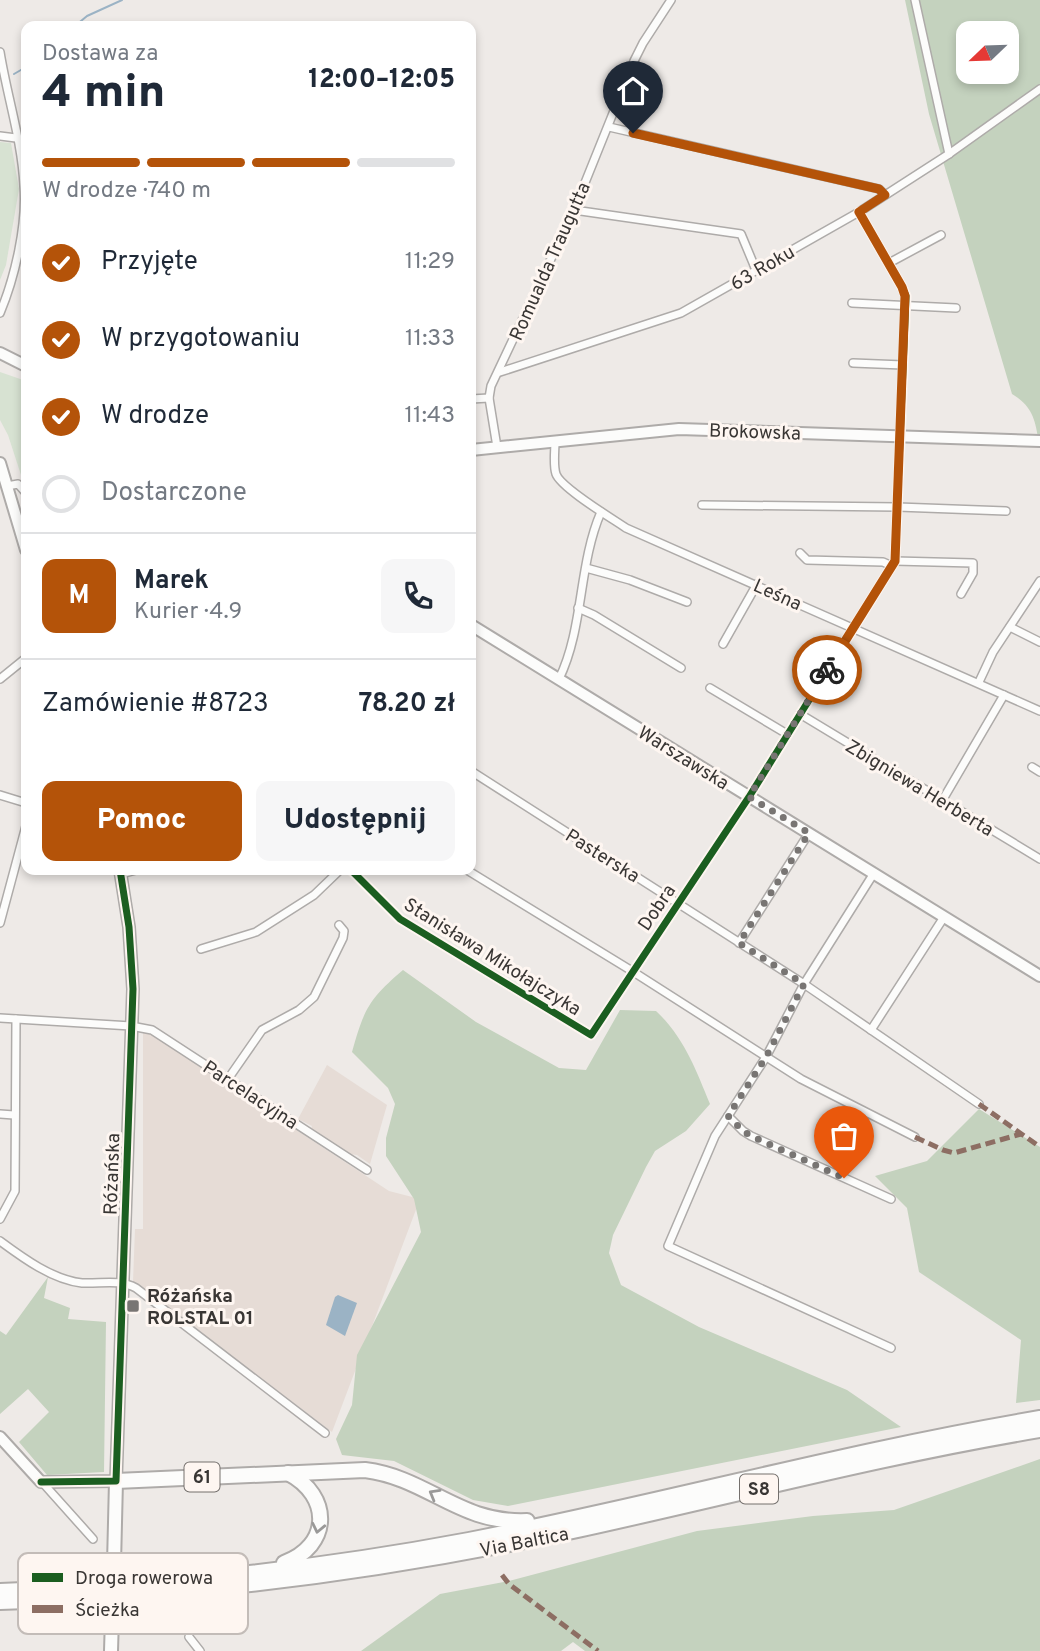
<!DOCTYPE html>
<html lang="pl">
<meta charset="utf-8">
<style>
body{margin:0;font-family:Overpass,sans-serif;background:#f6f6f7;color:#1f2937;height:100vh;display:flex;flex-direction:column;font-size:26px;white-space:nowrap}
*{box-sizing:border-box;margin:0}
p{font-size:23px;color:#747a83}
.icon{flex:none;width:38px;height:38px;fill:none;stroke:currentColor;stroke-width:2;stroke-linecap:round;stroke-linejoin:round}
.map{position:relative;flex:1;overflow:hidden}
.details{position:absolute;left:21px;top:21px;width:455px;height:854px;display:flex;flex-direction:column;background:#fff;border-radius:14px;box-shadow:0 4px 10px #0003}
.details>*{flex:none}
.needle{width:46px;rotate:247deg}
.buttons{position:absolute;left:956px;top:21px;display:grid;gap:14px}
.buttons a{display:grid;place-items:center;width:63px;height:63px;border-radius:14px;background:#fff;box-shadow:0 4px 10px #0003;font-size:35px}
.pin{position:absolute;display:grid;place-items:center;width:60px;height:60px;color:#fff;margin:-72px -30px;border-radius:50% 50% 50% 0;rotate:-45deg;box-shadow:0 0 7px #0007}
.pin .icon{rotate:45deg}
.courier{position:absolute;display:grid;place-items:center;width:70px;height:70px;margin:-35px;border:5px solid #b45309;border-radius:50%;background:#fff;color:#222;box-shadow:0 2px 9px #0007}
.head em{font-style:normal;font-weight:800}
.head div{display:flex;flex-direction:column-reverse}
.head{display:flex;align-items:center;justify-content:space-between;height:119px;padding:0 21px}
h1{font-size:46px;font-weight:800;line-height:52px}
.bar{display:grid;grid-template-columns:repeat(4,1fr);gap:10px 7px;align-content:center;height:84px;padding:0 21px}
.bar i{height:9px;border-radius:5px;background:#e0e1e3}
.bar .selected{background:#b45309}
.bar p{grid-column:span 4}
.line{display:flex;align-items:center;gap:18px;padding:0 21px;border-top:2px solid #e0e1e3}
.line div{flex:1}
.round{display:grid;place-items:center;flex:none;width:74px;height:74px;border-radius:14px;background:#f6f6f7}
ol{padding:0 21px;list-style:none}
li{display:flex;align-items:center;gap:21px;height:77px}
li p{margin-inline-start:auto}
li .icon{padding:7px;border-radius:50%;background:#b45309;color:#fff;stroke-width:4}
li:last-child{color:#747a83}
li i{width:38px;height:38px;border:4px solid #e0e1e3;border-radius:50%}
.button{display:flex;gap:14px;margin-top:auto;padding:14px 21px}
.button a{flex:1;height:80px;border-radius:14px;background:#b45309;color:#fff;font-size:28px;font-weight:800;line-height:80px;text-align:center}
.button a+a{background:#f6f6f7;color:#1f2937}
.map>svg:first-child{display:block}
.built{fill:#e6dcd6}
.green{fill:#d7e2d2}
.forest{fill:#c4d2be;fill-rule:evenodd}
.water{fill:#9bb3c5}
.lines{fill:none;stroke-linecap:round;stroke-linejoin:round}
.stream{stroke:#9bb3c5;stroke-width:2}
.street-casing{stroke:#aeaba9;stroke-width:10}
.secondary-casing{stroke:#aeaba9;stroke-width:14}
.primary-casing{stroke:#aeaba9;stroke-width:16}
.highway-casing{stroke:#aeaba9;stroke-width:18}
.street{stroke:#fcfcfb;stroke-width:7}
.secondary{stroke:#fcfcfb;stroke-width:10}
.primary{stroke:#fcfcfb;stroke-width:12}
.highway{stroke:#fcfcfb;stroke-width:14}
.primary-bridge-casing{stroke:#aeaba9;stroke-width:16;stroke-linecap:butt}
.primary-bridge{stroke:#fcfcfb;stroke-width:12}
.quiet{stroke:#8d6e63;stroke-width:5;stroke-dasharray:10 5;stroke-linecap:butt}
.cycleway-casing{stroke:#fef6f1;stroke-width:11}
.cycleway{stroke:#1b5e20;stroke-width:7}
.oneway{stroke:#9a9998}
.done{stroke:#787573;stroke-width:7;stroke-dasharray:0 12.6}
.route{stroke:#b45309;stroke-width:9}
.poi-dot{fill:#787573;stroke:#fef6f1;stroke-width:2.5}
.labels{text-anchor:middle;stroke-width:6;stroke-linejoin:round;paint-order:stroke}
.shield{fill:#fef6f1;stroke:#74706d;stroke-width:2}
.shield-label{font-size:18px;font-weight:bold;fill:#393634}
.street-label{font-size:19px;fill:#393634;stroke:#fef6f1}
.poi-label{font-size:19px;font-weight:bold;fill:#393634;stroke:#fef6f1;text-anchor:start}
.key{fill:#fef6f1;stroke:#c3bcb8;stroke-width:2}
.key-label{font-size:19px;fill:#393634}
</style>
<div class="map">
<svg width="1040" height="1651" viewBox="0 0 1040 1651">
<rect width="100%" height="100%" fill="#eeeae7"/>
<g class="built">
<polygon points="143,1029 389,1191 420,1199 332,1432 133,1282 135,1229 143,1229"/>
<polygon points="327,1065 387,1105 370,1164 357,1155 349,1154 311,1129 312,1126 298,1119"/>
</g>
<g class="green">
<polygon points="0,142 11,143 19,189 6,265 0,280"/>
<polygon points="0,372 26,381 26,483 21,475 8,435 0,420"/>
</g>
<g class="forest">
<path d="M905,0H1040V438H1038C1035,417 1030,405 1012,394L929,114ZM968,33H1006V72H968Z"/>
<path d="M403,970L476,1022L559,1068L586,1070L620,1010L656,1011C684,1037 696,1070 710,1104L686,1131L655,1151L646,1167L613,1235L609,1253L621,1285L699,1327L847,1390L901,1427L508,1506L473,1500L394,1461L342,1455L336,1439L352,1405L357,1355L421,1232L414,1199L386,1156V1138L395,1104L388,1088L352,1052C364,1009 369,999 403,970Z"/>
<polygon points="979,1109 1040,1147 1040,1400 1016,1403 1021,1340 919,1272 907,1208 875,1176 927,1161"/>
<polygon points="48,1277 44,1298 70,1308 68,1319 106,1322 104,1472 47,1475 19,1442 49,1412 28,1389 0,1414 0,1331 6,1335"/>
<polygon points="1040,1459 1040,1651 585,1651 573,1642 561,1651 361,1651 440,1594 509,1581 697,1531 813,1516 894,1510"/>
</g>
<polygon class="water" points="338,1295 357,1303 345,1336 326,1325 335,1297"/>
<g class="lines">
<g class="stream">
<polyline points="75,26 87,16 122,0"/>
<polyline points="14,74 26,67"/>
</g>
<g class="street-casing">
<g id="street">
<polyline points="915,0 949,154"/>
<path d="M0,52C7,96 22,141 24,186C27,225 15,277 0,313"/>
<polyline points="609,127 879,189 885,195"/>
<polyline points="0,136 16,138"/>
<polyline points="574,210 741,234 756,270"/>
<polyline points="889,263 941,235"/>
<polyline points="852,303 956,308"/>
<polyline points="853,363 903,365"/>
<polyline points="500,372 681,313 859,212 949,154 1040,89"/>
<polyline points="471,399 489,398"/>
<path d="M555,441C555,451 553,465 556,474C561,488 613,519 626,528L1040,711"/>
<polyline points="497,447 489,398 491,386 574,210 634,61 643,43 671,0"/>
<polyline points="7,486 18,484 26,493"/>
<polyline points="702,505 898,507 1006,511"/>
<polyline points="800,553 807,560 883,562 892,566"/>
<polyline points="895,561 973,563 973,573 961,594"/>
<polyline points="586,568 630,580 687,602"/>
<polyline points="578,608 594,615 681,668"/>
<polyline points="1010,627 1040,642"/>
<polyline points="723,644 757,584"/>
<polyline points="0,679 26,658"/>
<path d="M559,679C584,628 578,565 601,512"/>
<polyline points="979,682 993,652 1040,581"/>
<polyline points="710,688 787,734"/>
<polyline points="800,714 1040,859"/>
<polyline points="1032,767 1040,772"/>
<polyline points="471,771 804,984 979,1104"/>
<polyline points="0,795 26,803"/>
<polyline points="942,801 1004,695"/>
<polyline points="351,870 400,919 591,1035 749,797 895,561 906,296 902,287 859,212"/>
<polyline points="467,870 632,971 801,1079 915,1137"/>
<polyline points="874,873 804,984 766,1057 715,1136 668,1246 891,1348"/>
<polyline points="121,874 136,870"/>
<polyline points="0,923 26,826"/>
<polyline points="739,943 809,833"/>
<polyline points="201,949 256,932 314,895 340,870"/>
<polyline points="0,1018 131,1026 152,1030 367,1170"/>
<polyline points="871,1030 944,917"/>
<polyline points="228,1079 262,1030 299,1010 314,997 343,938 344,931 339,925"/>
<polyline points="0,1114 14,1115"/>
<polyline points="728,1116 743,1131 751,1136 891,1199"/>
<polyline points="0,1219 15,1191 16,1019"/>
<path d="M0,1241C23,1258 53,1280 82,1283C101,1284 119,1279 136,1288L325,1433"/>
<polyline points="42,1482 93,1539"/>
<polyline points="189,1637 200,1651"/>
</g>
</g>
<g class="secondary-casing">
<g id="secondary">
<polyline points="0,353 26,366"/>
<polyline points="471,450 679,429 1040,441"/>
<polyline points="0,463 26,550"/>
<polyline points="471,625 1040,976"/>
<polyline points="0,1437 41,1482 116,1481 133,989 129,927 120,870"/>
</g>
</g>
<g class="primary-casing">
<g id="primary">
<polyline points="114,1564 116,1481"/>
<polyline points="111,1651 112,1618"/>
</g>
</g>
<g class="highway-casing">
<g id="highway">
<path d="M116,1481L365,1470C428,1478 459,1524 527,1521"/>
<path d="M284,1563C331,1546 332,1496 288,1473"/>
<path d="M0,1591C157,1586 315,1569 469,1540C660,1503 848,1450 1040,1418"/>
<path d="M0,1602C193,1597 385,1571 573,1531C729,1497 883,1456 1040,1430"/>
</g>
</g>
<use href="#street" class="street"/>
<use href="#secondary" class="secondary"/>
<use href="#primary" class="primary"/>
<use href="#highway" class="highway"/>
<g class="primary-bridge-casing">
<polyline id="primary-bridge" points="112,1618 114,1564"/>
</g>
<use href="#primary-bridge" class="primary-bridge"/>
<g class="quiet">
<polyline points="979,1104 1040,1147"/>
<polyline points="915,1137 943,1150 954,1153 1021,1134"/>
<polyline points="502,1575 509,1584 598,1651"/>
</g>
<g class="cycleway-casing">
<g id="cycleway">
<polyline points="351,870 400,919 591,1035 749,797 895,561 906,296 902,287 859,212"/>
<polyline points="41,1482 116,1481 133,989 129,927 120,870"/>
</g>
</g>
<use href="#cycleway" class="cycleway"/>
</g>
<defs><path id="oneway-chevron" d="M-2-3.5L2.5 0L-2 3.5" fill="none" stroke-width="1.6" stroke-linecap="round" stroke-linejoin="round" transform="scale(1.75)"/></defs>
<g class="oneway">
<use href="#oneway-chevron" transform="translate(434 1494) rotate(-150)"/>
<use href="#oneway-chevron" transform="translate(318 1528) rotate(102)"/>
</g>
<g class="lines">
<polyline class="done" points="827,670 749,797 809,833 739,943 804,984 766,1057 728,1116 743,1131 751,1136 844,1178"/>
<polyline class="route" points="633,133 879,189 885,195 859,212 902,287 905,296 895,561 827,670"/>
</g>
<rect class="poi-dot" x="126" y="1299" width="14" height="14" rx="3.5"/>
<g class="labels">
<g class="shield">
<rect x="184.5" y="1462.5" width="35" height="29" rx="5"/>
<rect x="740" y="1474.5" width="38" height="29" rx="5"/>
</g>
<g class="shield-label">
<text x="202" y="1483">61</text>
<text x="759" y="1495">S8</text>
</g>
<g class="street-label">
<text transform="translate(549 261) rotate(-66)" y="7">Romualda Traugutta</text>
<text transform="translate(762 267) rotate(-30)" y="7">63 Roku</text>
<text transform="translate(755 431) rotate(2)" y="7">Brokowska</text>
<text transform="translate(778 594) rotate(24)" y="7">Leśna</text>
<text transform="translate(684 757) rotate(32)" y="7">Warszawska</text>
<text transform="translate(920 787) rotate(31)" y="7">Zbigniewa Herberta</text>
<text transform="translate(603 855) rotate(32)" y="7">Pasterska</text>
<text transform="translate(656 907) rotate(-56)" y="7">Dobra</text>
<text transform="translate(493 956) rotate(32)" y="7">Stanisława Mikołajczyka</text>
<text transform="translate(251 1094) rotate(33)" y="7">Parcelacyjna</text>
<text transform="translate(111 1174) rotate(-88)" y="7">Różańska</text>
<text transform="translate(524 1541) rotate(-11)" y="7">Via Baltica</text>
</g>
<g class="poi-label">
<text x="147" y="1302">Różańska<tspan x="147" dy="22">ROLSTAL 01</tspan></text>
</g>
</g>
<rect x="18" y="1553" width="230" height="81" rx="10" class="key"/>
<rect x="32" y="1573" width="31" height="9" fill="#1b5e20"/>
<rect x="32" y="1605" width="31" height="8" fill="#8d6e63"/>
<g class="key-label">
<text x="75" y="1584">Droga rowerowa</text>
<text x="75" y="1616">Ścieżka</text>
</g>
</svg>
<div class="buttons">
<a><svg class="needle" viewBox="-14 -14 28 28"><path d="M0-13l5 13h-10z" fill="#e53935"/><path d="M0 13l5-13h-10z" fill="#747a83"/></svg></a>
</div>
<div class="pin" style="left:844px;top:1178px;background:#ea580c"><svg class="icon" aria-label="bag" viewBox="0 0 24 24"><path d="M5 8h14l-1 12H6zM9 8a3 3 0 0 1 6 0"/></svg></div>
<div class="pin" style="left:633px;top:133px;background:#1f2937"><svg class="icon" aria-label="home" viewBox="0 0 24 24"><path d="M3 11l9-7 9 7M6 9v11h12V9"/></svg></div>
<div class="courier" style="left:827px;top:670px"><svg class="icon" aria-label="bike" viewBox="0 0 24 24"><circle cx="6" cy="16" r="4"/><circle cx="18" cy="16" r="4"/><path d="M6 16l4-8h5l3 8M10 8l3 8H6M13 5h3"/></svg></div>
<section class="details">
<div class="head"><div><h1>4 min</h1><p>Dostawa za</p></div><em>12:00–12:05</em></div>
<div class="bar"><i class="selected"></i><i class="selected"></i><i class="selected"></i><i></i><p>W drodze · 740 m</p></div>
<ol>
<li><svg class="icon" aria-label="check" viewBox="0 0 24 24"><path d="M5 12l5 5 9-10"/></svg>Przyjęte<p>11:29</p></li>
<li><svg class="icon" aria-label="check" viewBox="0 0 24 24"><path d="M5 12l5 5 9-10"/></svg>W przygotowaniu<p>11:33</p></li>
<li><svg class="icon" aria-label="check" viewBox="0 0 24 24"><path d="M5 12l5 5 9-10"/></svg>W drodze<p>11:43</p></li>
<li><i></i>Dostarczone</li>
</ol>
<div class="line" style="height:126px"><b class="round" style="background:#b45309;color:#fff">M</b><div><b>Marek</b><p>Kurier · 4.9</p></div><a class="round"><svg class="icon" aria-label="phone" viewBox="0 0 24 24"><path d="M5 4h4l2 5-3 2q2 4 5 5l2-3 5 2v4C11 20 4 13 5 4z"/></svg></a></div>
<div class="line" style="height:91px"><div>Zamówienie #8723</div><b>78.20 zł</b></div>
<div class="button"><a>Pomoc</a><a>Udostępnij</a></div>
</section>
</div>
